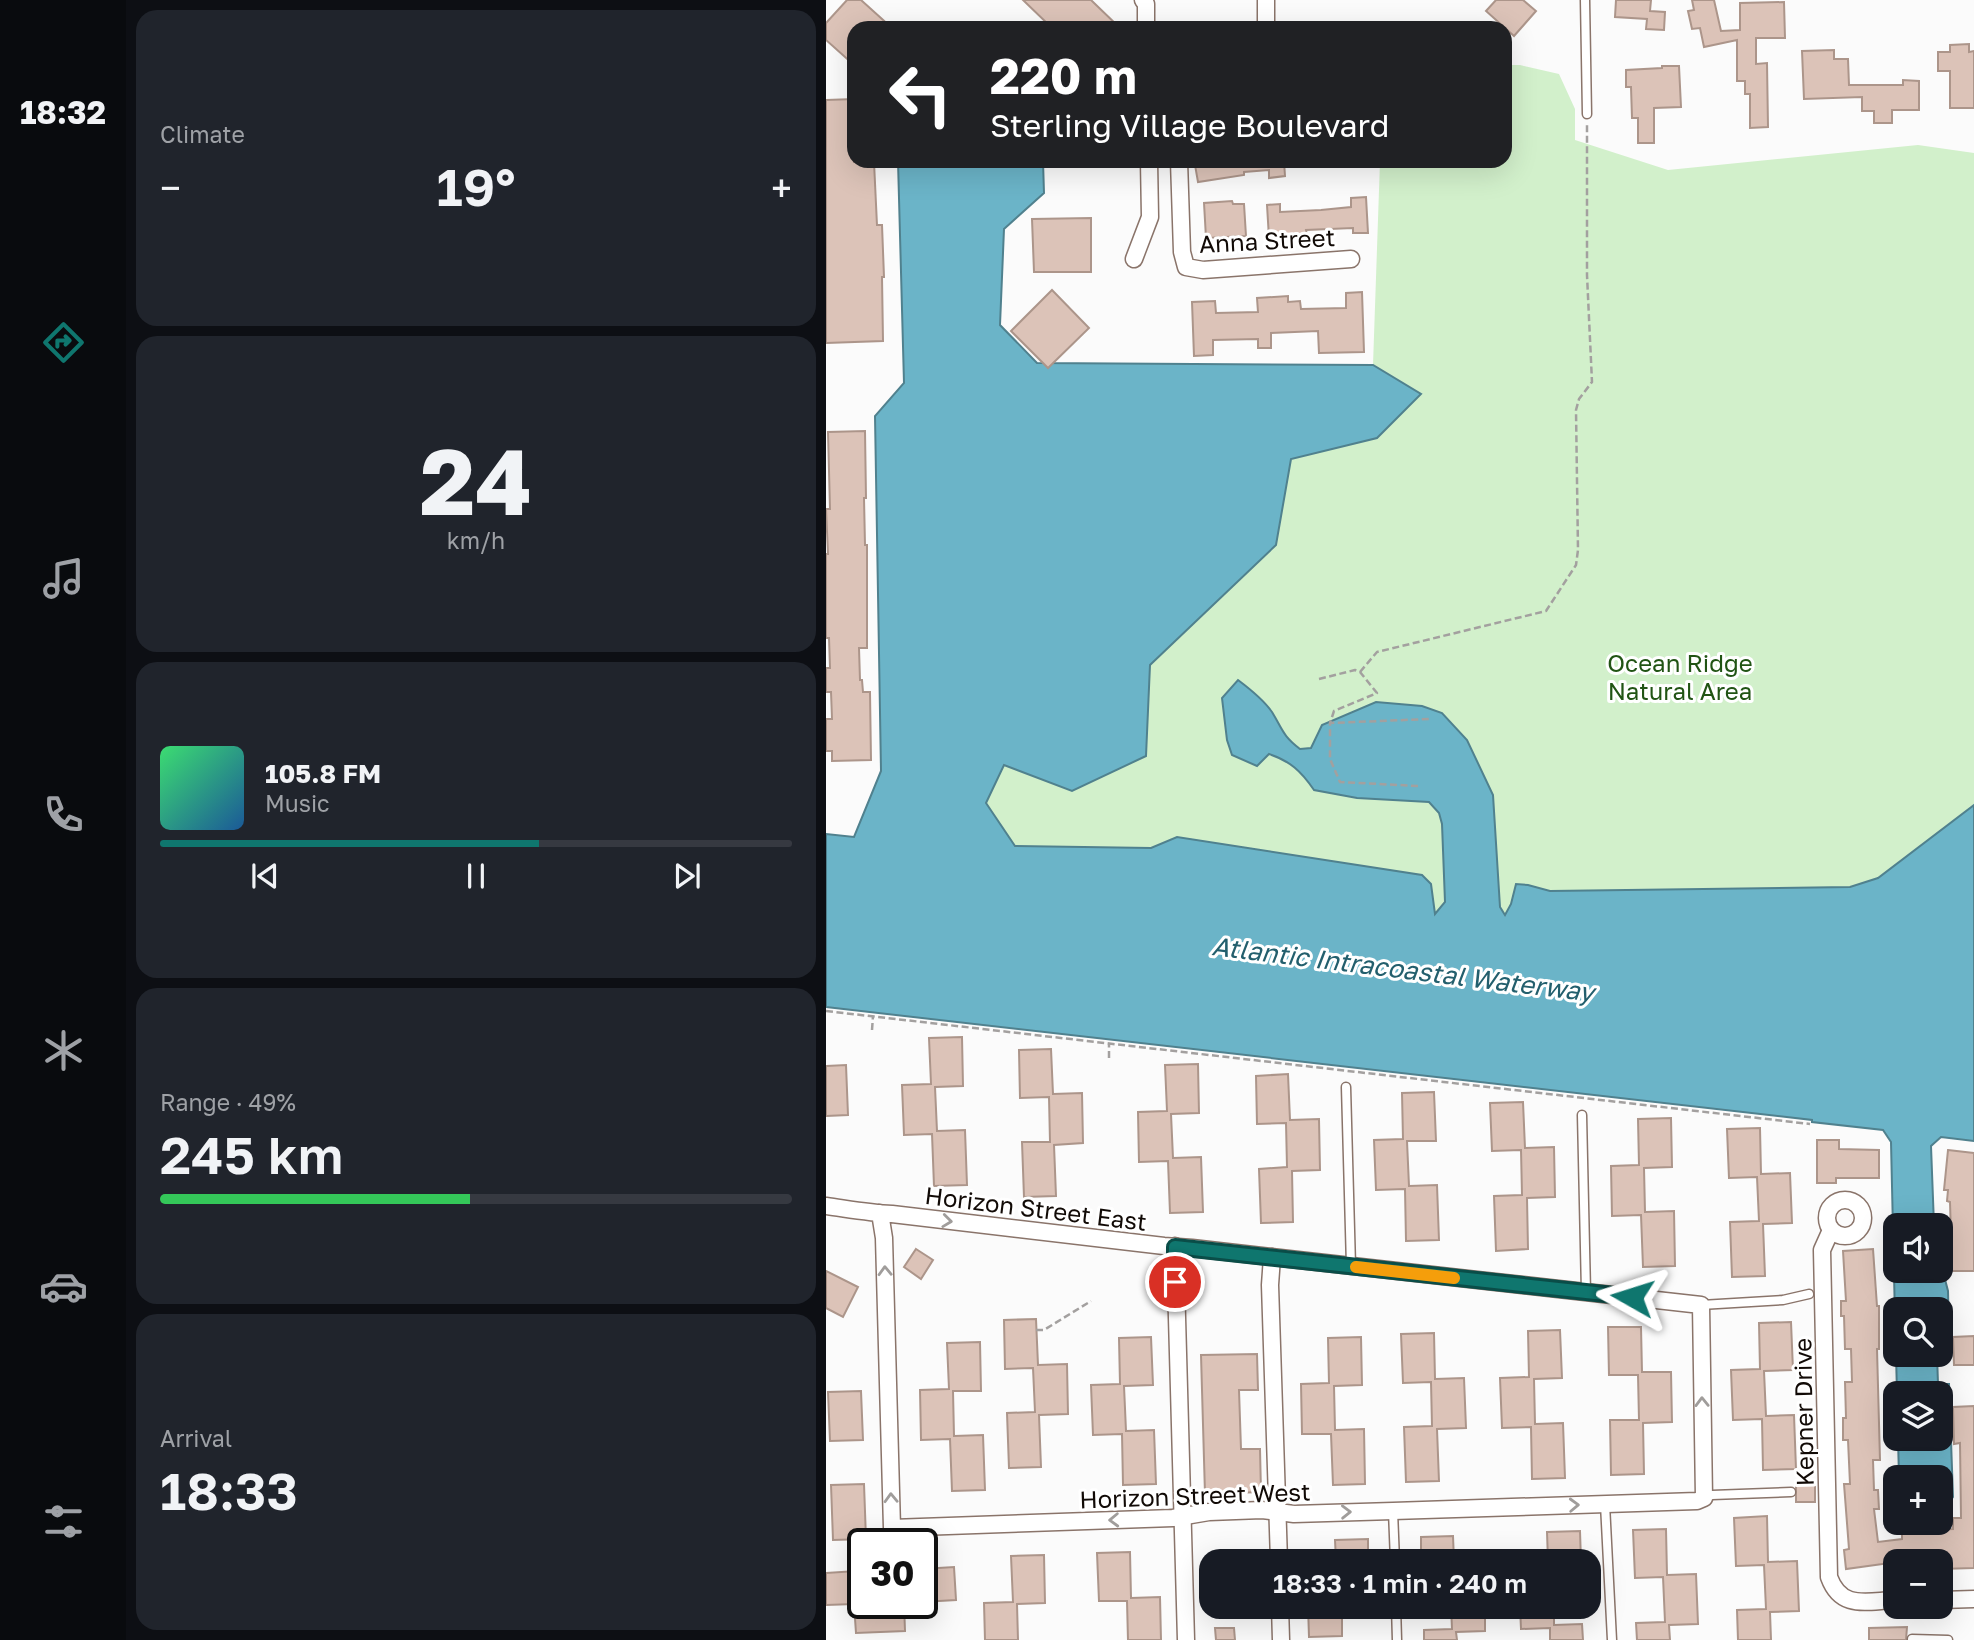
<!DOCTYPE html>
<meta charset="utf-8">
<style>
:root{--surface:#171b24;--page:#20242c;--text:#f1f3f6;--muted:#9ea1a6;--line:#363941;--accent:#0f766e}
body{margin:0;font-family:"Golos Text",sans-serif;background:var(--page);color:var(--text);height:100vh;display:flex;flex-direction:column;font-size:26px;white-space:nowrap}
*{box-sizing:border-box;margin:0}
p{font-size:23px;color:var(--muted)}
.icon{flex:none;width:38px;height:38px;fill:none;stroke:currentColor;stroke-width:2;stroke-linecap:round;stroke-linejoin:round}
.map{position:relative;flex:1;overflow:hidden}
.panel{display:flex;flex-direction:column;gap:10px;padding:10px;background:#0d0f14;width:700px}
.panel>*{flex:none}
.guide{position:absolute;left:21px;top:21px;width:665px;height:147px;border-radius:21px;box-shadow:0 7px 28px #0002;background:#202124;color:#fff;overflow:hidden}
.tools{position:absolute;left:1057px;top:1213px;display:grid;gap:14px}
.tools a{display:grid;place-items:center;width:70px;height:70px;border-radius:14px;background:var(--surface);box-shadow:0 7px 28px #0002;font-size:35px}
.speed{position:absolute;left:21px;top:1528px;display:flex;gap:14px;font-size:35px;font-weight:700;text-align:center}
.speed>*{display:grid;place-content:center;width:91px;height:91px;border-radius:50%;background:var(--surface);box-shadow:0 7px 28px #0002;line-height:1}
.speed .limit{border:4px solid #111;border-radius:10px;background:#fff;color:#111}
.pin{position:absolute;display:grid;place-items:center;width:60px;height:60px;color:#fff;margin:-30px;border:4px solid #fff;border-radius:50%;box-shadow:0 2px 7px #0007}
.me{position:absolute;width:77px;margin:-38px;rotate:276deg;stroke-linejoin:round;filter:drop-shadow(0 0 5px #0008)}
.turn{display:flex;align-items:center;gap:24px;height:147px;padding:0 28px;font-size:32px}
.turn .icon{width:91px;height:91px;stroke-width:2.5}
.turn b{display:block;font-size:49px;line-height:60px}
.big{font-size:52px;font-weight:600;line-height:1.1}
.panel .tile{flex:1;display:flex;flex-direction:column;justify-content:center;gap:10px;min-width:0;padding:0 24px;border-radius:21px;background:var(--page)}
.panel .dial{align-items:center;gap:0}
.dial b{font-size:91px;line-height:1}
.song{display:flex;align-items:center;gap:21px}
.cover{width:84px;height:84px;border-radius:10px;background:linear-gradient(135deg,hsl(140 70% 55%),hsl(210 70% 35%))}
.played{height:7px;border-radius:4px;background:linear-gradient(90deg,var(--accent) 60%,var(--line) 60%)}
.keys{display:flex;justify-content:space-around;direction:ltr}
.heat{display:flex;justify-content:space-between;align-items:center;font-size:38px;direction:ltr}
.charge{height:10px;border-radius:5px;background:linear-gradient(90deg,#34c759 49%,var(--line) 0)}
.trip{position:absolute;left:373px;top:1549px;width:402px;height:70px;border-radius:21px;background:var(--surface);box-shadow:0 7px 28px #0002;font-weight:600;line-height:70px;text-align:center}
main{display:flex;flex:1;min-height:0}
.tabs{display:flex;flex-direction:column;width:126px;justify-content:space-around;align-items:center;background:#090b0e;color:var(--muted)}
.tabs .icon{width:49px;height:49px}
.tabs .active{color:var(--accent)}
.tabs b{font-size:32px;color:var(--text)}
.map>svg:first-child{display:block}
</style>
<main>
<nav class="tabs">
<b>18:32</b>
<svg class="icon active" aria-label="directions" viewBox="0 0 24 24"><path d="M12 3l9 9-9 9-9-9zM9 14v-3h6M13 9l2 2-2 2"/></svg>
<svg class="icon" aria-label="music" viewBox="0 0 24 24"><path d="M9 18V5l10-2v13"/><circle cx="6" cy="18" r="3"/><circle cx="16" cy="16" r="3"/></svg>
<svg class="icon" aria-label="phone" viewBox="0 0 24 24"><path d="M5 4h4l2 5-3 2q2 4 5 5l2-3 5 2v4C11 20 4 13 5 4z"/></svg>
<svg class="icon" aria-label="climate" viewBox="0 0 24 24"><path d="M12 3v18M4 7l16 10M4 17L20 7"/></svg>
<svg class="icon" aria-label="car" viewBox="0 0 24 24"><path d="M5 17H2v-5l4-1 3-4h7l3 4 3 1v5h-3M9 17h6M6 11h13"/><circle cx="7" cy="17" r="2"/><circle cx="17" cy="17" r="2"/></svg>
<svg class="icon" aria-label="filters" viewBox="0 0 24 24"><path d="M4 7h16M4 17h16"/><circle cx="9" cy="7" r="2"/><circle cx="15" cy="17" r="2"/></svg>
</nav>
<section class="panel">
<div class="tile"><p>Climate</p>
<div class="heat"><a>−</a><b class="big">19°</b><a>+</a></div>
</div>
<div class="tile dial"><b>24</b><p>km/h</p></div>
<div class="tile">
<div class="song"><i class="cover"></i><div><b>105.8 FM</b><p>Music</p></div></div>
<div class="played"></div>
<div class="keys"><svg class="icon" aria-label="previous" viewBox="0 0 24 24"><path d="M18 5L8 12l10 7zM5 5v14"/></svg><svg class="icon" aria-label="pause" viewBox="0 0 24 24"><path d="M8 5v14M16 5v14"/></svg><svg class="icon" aria-label="next" viewBox="0 0 24 24"><path d="M6 5l10 7-10 7zM19 5v14"/></svg></div>
</div>
<div class="tile"><p>Range · 49%</p><b class="big">245 km</b><div class="charge"></div></div>
<div class="tile"><p>Arrival</p><b class="big">18:33</b></div>
</section>
<div class="map">
<svg width="1148" height="1640" viewBox="0 0 1148 1640">
<rect width="100%" height="100%" fill="#fbfbfb"/>
<path fill="#d2f0cb" d="M679 65H694L733 74 749 109V140L842 170 1092 145 1148 153V992L367 931 351 837 325 848 189 846 160 803 178 765 246 791 320 756 324 665 360 631 355 395 586 389 547 365 554 161H679Z"/>
<g fill="#6bb4c8" stroke="#50818e" stroke-width="2">
<path d="M72 161H217L218 193 178 229 174 325 211 363 547 365 595 394 551 438 465 459 450 545 324 665 320 756 246 791 178 765 160 803 189 846 325 848 351 837 596 875 605 884 609 914 619 902 616 824 613 813 603 802 531 798 488 790C475 771 464 761 443 754L431 766 406 755 401 740 396 698 412 680C424 689 437 699 446 712 457 730 456 735 474 749L485 748 496 725 550 702 596 706 616 713 641 740 667 795 674 907 679 915 685 904 690 884 702 885 724 891 1024 887 1052 878 1148 805V1141L1115 1137 1105 1146 1108 1225H1069V1270H1115V1264L1122 1291 1123 1339H1117V1343H1115V1309H1069V1318L1065 1142 1057 1130 986 1122V1120L0 1007V834L28 837 55 771 49 416 78 383Z"/>
<path d="M1070 1355H1111L1112 1384H1123L1127 1497 1115 1514V1477H1073L1072 1439 1115 1438V1393H1071Z"/>
</g>
<g fill="#dcc3b8" stroke="#ac958a" stroke-width="2">
<path d="M21 0H35L66 28H28V65L0 40V23Z"/>
<path d="M197 0H265L294 28H226Z"/>
<path d="M670 0H697L710 11 688 36 660 11Z"/>
<path d="M790 0H825L824 11 839 12 838 30 820 29 821 19 789 17Z"/>
<path d="M866 0H888L895 31 914 30V3L958 2 959 38H930V64L941 63 942 127 924 128V94H919V81H911V40L878 47 874 28 866 29 862 11 868 10Z"/>
<path d="M1143 44V52L1148 51V108H1124V71H1112V52H1124V45Z"/>
<path d="M1008 50V59H1022L1023 85H1077V80L1093 81V110H1066V123H1048V111H1036V97L978 99 976 51Z"/>
<path d="M836 66H853L855 107 828 108V143H812V118H806L805 87H800V70L836 68Z"/>
<path d="M28 99V162H48L51 225H56L58 277H56L57 341 0 343V100Z"/>
<path d="M379 161H458L459 176 443 178V170L418 172V175L372 182 369 165 379 164Z"/>
<path d="M540 197 542 233H527V228L480 230 481 236 443 238 441 205 454 204V212L495 210 525 207V198Z"/>
<path d="M406 201 407 204H418L420 236 380 238 378 203Z"/>
<path d="M265 218V272H208L206 219Z"/>
<path d="M226 290 263 328 222 368 185 331Z"/>
<path d="M536 292 538 352 493 353 492 331 445 333V348H432V339L387 340V355L368 356 366 302 389 301 390 313 432 312 431 298 462 296V302L474 301 475 309 520 308V293Z"/>
<path d="M39 431 40 498H38L39 545H41V648H33L34 680H36L37 692H44L45 760 6 761V751H0V719H6L5 692H0V668H4L3 638H0V554H2L0 509H4L2 432Z"/>
<path d="M136 1037 137 1086 109 1087 111 1131 139 1130 141 1185 108 1186 106 1134 78 1135 76 1085 105 1084 103 1038Z"/>
<path d="M225 1049 227 1094 256 1093 257 1143 228 1145 230 1196 198 1197 196 1142H224L223 1097 194 1098 193 1050Z"/>
<path d="M372 1064 373 1113 345 1114 347 1158 375 1157 377 1212 344 1213 342 1161 313 1162 312 1112 341 1111 339 1065Z"/>
<path d="M20 1065 22 1115 0 1116V1066Z"/>
<path d="M462 1074 464 1120 493 1119 494 1170 466 1171 467 1222 435 1223 433 1169 461 1167 460 1123 431 1124 430 1076Z"/>
<path d="M608 1092 610 1141H581L583 1186 611 1185 613 1240 580 1241 579 1189 550 1190 548 1140 577 1139 576 1093Z"/>
<path d="M697 1102 699 1148 728 1147 729 1197 701 1198 702 1249 670 1251 668 1196 696 1195 695 1150 666 1151 664 1103Z"/>
<path d="M845 1118 846 1167 818 1168 819 1212 848 1211 849 1266 817 1267 815 1215 786 1216 785 1166 813 1165 812 1119Z"/>
<path d="M934 1128 935 1174 964 1173 966 1223 937 1224 939 1276 906 1277 904 1222 933 1221 931 1177 903 1178 901 1129Z"/>
<path d="M991 1140H1013V1149L1053 1150V1178H1010V1183H991Z"/>
<path d="M1122 1150 1148 1153V1271H1126L1124 1202 1121 1201 1122 1190H1118Z"/>
<path d="M90 1249 107 1260 95 1279 78 1267Z"/>
<path d="M1047 1249 1051 1306H1053V1349H1051L1054 1460H1047L1048 1490H1052L1053 1509H1048L1052 1542 1076 1539V1531L1127 1529V1518H1135L1134 1443 1128 1444 1127 1407 1148 1406V1568L1115 1569V1561H1063L1064 1563 1020 1569 1018 1550 1023 1549 1018 1484H1024L1022 1440H1017V1418H1020L1019 1382H1026L1025 1349H1019L1018 1316H1015V1301H1020L1017 1251Z"/>
<path d="M0 1271 32 1287 17 1317 0 1308Z"/>
<path d="M210 1319 212 1365 241 1364 242 1414 213 1415 215 1467 183 1468 181 1413 209 1412 207 1368 179 1369 178 1320Z"/>
<path d="M965 1322 967 1370 938 1371 940 1416 968 1415 970 1469 937 1470 936 1419 907 1420 905 1370 934 1369 933 1323Z"/>
<path d="M782 1327H815L816 1372H845L846 1422 817 1423 818 1474 785 1475 784 1420H813L812 1375H783Z"/>
<path d="M734 1330 736 1378 708 1379 709 1424 737 1423 739 1478 706 1479 705 1427 676 1428 674 1378 703 1377 702 1331Z"/>
<path d="M608 1333 609 1379 638 1378 640 1428 611 1429 613 1481 580 1482 578 1427 606 1426 605 1382 577 1383 575 1334Z"/>
<path d="M1148 1336V1365H1128L1127 1337Z"/>
<path d="M325 1337 327 1385 298 1386 300 1431 328 1430 330 1484 297 1485 296 1434 267 1435 265 1385 294 1384 293 1338Z"/>
<path d="M535 1337 536 1385 508 1386 509 1430 538 1429 539 1484 507 1485 505 1434H476L475 1384 503 1383 502 1338Z"/>
<path d="M154 1342 155 1391H127L128 1436 157 1435 159 1490 126 1491 124 1439 95 1440 94 1390 123 1389 121 1343Z"/>
<path d="M431 1354 432 1390H413L415 1449H434L435 1492 379 1494 375 1355Z"/>
<path d="M35 1391 37 1440 4 1441 2 1392Z"/>
<rect x="970" y="1483" width="19" height="19"/>
<path d="M38 1484 40 1539 7 1540 5 1485Z"/>
<path d="M941 1516 942 1562 971 1561 973 1611 944 1612 945 1640H912L911 1610 940 1609 938 1565 910 1566 908 1518Z"/>
<path d="M840 1529 841 1575 870 1574 872 1624 843 1625 844 1640H811L810 1623 839 1622 837 1577 809 1578 807 1530Z"/>
<path d="M754 1531 755 1561H722L721 1532Z"/>
<path d="M627 1536 628 1561H595V1537Z"/>
<path d="M542 1539V1561H510L509 1540Z"/>
<path d="M304 1552 305 1598 334 1597 335 1640H302L301 1601H273L271 1553Z"/>
<path d="M218 1555 219 1603 191 1604 192 1640H159L158 1603 187 1602 185 1556Z"/>
<path d="M128 1567 130 1600 96 1602V1569Z"/>
<path d="M30 1571 31 1603H78L79 1631 30 1633 28 1604 0 1605V1573Z"/>
<path d="M482 1606H516V1636L483 1637Z"/>
<path d="M625 1606H659V1631L630 1632 631 1640H598V1630L626 1629Z"/>
<path d="M694 1606H728V1625L756 1624 757 1640H724V1628L695 1629Z"/>
<path d="M1081 1627 1080 1640H1043V1628Z"/>
<path d="M389 1628H408L409 1640H390Z"/>
</g>
<g fill="none" stroke-linecap="round" stroke-linejoin="round">
<defs>
<g id="lane">
<path d="M759 0 761 114"/>
<path d="M520 1087 525 1266"/>
<path d="M756 1115 760 1292"/>
<path d="M875 1305 957 1300 983 1294"/>
<path d="M878 1498 886 1495 965 1492"/>
<path d="M779 1504 786 1640"/>
<path d="M567 1511 569 1561"/>
<path d="M570 1606 571 1640"/>
<path d="M1086 1639 1122 1640"/>
</g>
<g id="street">
<path d="M317 0 320 4V28"/>
<path d="M440 0V28"/>
<path d="M353 161 356 252 360 267 377 270 525 259"/>
<path d="M308 259 324 217 323 161"/>
<circle cx="1019" cy="1218" r="18"/>
<path d="M0 1206C22 1209 44 1213 66 1214L338 1246 366 1248 875 1305 878 1498 871 1501 567 1511 468 1514 436 1510 383 1512 347 1518 66 1528 58 1238 54 1213"/>
<path d="M1005 1230 996 1250 1003 1577C1015 1610 1040 1601 1069 1600"/>
<path d="M349 1246 360 1640"/>
<path d="M446 1257 444 1285 453 1561"/>
<path d="M1115 1600 1148 1599"/>
<path d="M454 1606 455 1640"/>
</g>
</defs>
<use href="#lane" stroke="#8a746a" stroke-width="11"/>
<use href="#street" stroke="#8a746a" stroke-width="19"/>
<g stroke="#a3a09f" stroke-width="2.5" stroke-dasharray="7 3.5" stroke-linecap="butt">
<path d="M534 672 551 652 720 611 750 565 752 550 750 410 753 399 766 382 761 275V123"/>
<path d="M493 679 529 670 534 672 551 693 508 711 504 723"/>
<path d="M592 786 514 782 504 759V723L603 719"/>
<path d="M0 1011 984 1124"/>
<path d="M46 1030 47 1016"/>
<path d="M283 1058V1044"/>
<path d="M210 1330H218L265 1301"/>
</g>
<use href="#lane" stroke="#fff" stroke-width="8"/>
<use href="#street" stroke="#fff" stroke-width="16"/>
</g>
<defs><path id="oneway-chevron" d="M-2-3.5L2.5 0L-2 3.5" fill="none" stroke-width="1.6" stroke-linecap="round" stroke-linejoin="round" transform="scale(1.75)"/></defs>
<g stroke="#a09d9b">
<use href="#oneway-chevron" transform="translate(121 1221) rotate(7)"/>
<use href="#oneway-chevron" transform="translate(59 1271) rotate(-92)"/>
<use href="#oneway-chevron" transform="translate(876 1402) rotate(-91)"/>
<use href="#oneway-chevron" transform="translate(65 1498) rotate(-92)"/>
<use href="#oneway-chevron" transform="translate(748 1505) rotate(-2)"/>
<use href="#oneway-chevron" transform="translate(520 1512) rotate(-1)"/>
<use href="#oneway-chevron" transform="translate(288 1520) rotate(178)"/>
</g>
<g fill="none" stroke-linecap="round" stroke-linejoin="round">
<defs>
<path id="route" d="M349 1282V1247L806 1297"/>
</defs>
<use href="#route" stroke="#0a4d48" stroke-width="18"/>
<use href="#route" stroke="#0f766e" stroke-width="12"/>
<path stroke="#f59e0b" stroke-width="12" d="M530 1267 628 1278"/>
</g>
<g text-anchor="middle" dominant-baseline="central" stroke-width="6" stroke-linejoin="round" paint-order="stroke">
<g font-size="24" fill="#110a06" stroke="#fff">
<text transform="translate(441 240) rotate(-3)">Anna Street</text>
<text transform="translate(210 1208) rotate(7)">Horizon Street East</text>
<text transform="translate(977 1412) rotate(-91)">Kepner Drive</text>
<text transform="translate(369 1495) rotate(-2)">Horizon Street West</text>
</g>
<g font-size="24" fill="#215414" stroke="#fff">
<text x="854" y="662">Ocean Ridge<tspan x="854" dy="28">Natural Area</tspan></text>
</g>
<g font-size="26" font-style="italic" fill="#235f6d" stroke="#fff">
<text transform="translate(577 969) rotate(7)">Atlantic Intracoastal Waterway</text>
</g>
</g>
</svg>
<div class="tools">
<a><svg class="icon" aria-label="sound" viewBox="0 0 24 24"><path d="M4 9h4l5-4v14l-5-4H4zM17 9q2 3 0 6"/></svg></a>
<a><svg class="icon" aria-label="search" viewBox="0 0 24 24"><circle cx="10" cy="10" r="6"/><path d="M15 15l6 6"/></svg></a>
<a><svg class="icon" aria-label="layers" viewBox="0 0 24 24"><path d="M12 4l9 5-9 5-9-5zM3 14l9 5 9-5"/></svg></a>
<a>+</a>
<a>−</a>
</div>
<div class="speed"><div class="limit">30</div></div>
<div class="pin" style="left:349px;top:1282px;background:#d93025"><svg class="icon" aria-label="arrive" viewBox="0 0 24 24"><path d="M6 21V4h12l-3 4 3 4H6"/></svg></div>
<svg class="me" style="left:806px;top:1297px" viewBox="-20 -20 40 40"><path d="M0-17L14 15 0 8-14 15z" fill="#0f766e" stroke="#fff" stroke-width="4"/></svg>
<div class="trip">18:33 · 1 min · 240 m</div>
<div class="guide">
<div class="turn"><svg class="icon" aria-label="left" viewBox="0 0 24 24"><path d="M17 20v-9H6M10 6l-5 5 5 5"/></svg><div><b>220 m</b>Sterling Village Boulevard</div></div>
</div>
</div>
</main>
